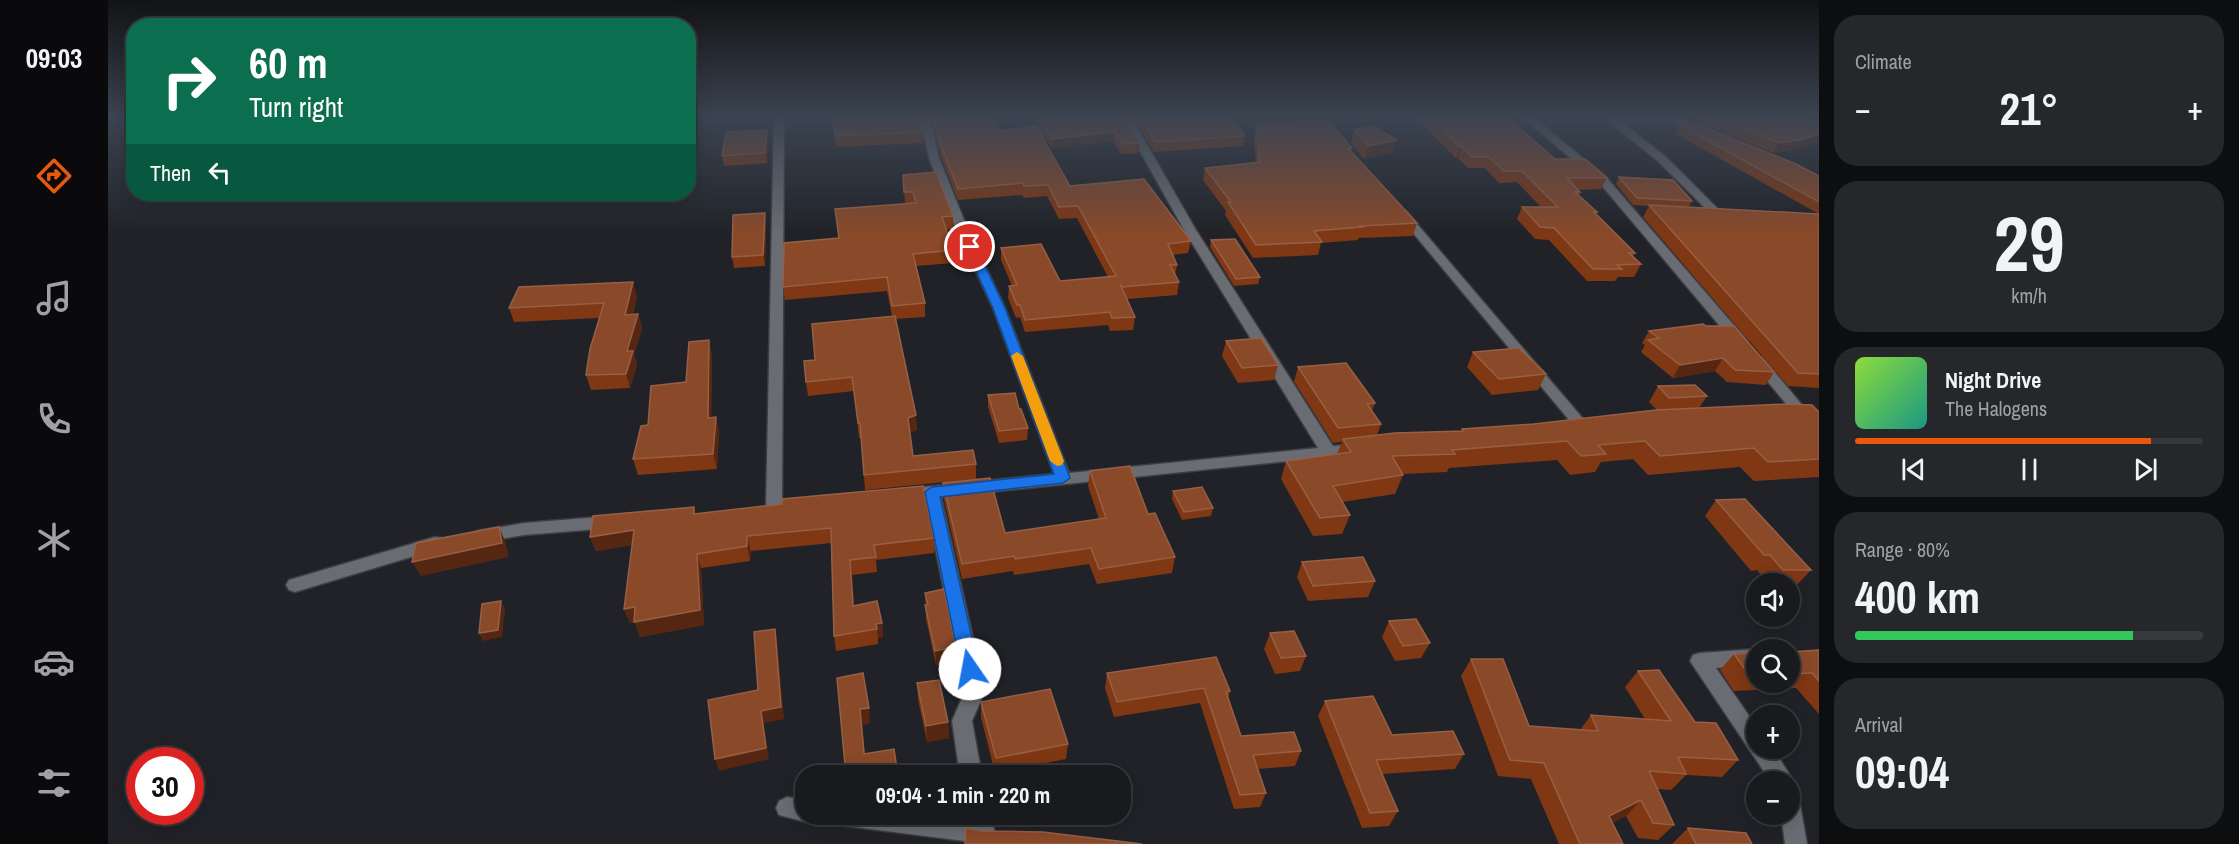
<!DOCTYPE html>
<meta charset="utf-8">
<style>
:root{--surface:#181a1d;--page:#25272a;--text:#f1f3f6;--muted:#9fa1a4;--line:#36383b;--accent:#ea580c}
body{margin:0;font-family:"Archivo Narrow",sans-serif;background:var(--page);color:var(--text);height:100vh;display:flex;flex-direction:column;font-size:22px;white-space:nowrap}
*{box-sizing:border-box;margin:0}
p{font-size:20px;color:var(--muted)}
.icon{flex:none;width:33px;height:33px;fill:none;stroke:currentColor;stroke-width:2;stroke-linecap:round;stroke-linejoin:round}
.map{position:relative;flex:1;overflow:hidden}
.drawer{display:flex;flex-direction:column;gap:15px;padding:15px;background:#0d0e10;width:420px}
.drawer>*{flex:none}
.guide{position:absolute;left:18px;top:18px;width:570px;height:183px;border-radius:24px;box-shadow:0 3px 15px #0003,0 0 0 2px var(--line);background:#0b6e4f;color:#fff;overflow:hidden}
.controls{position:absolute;left:1638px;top:573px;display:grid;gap:12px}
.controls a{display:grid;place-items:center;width:54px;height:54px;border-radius:50%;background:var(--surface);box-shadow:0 3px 15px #0003,0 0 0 2px var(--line);font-size:30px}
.speed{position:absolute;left:18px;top:747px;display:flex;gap:12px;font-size:30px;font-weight:700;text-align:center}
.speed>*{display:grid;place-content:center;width:78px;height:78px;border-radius:50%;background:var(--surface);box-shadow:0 3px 15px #0003,0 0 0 2px var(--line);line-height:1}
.speed .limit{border:9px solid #d22;background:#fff;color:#111}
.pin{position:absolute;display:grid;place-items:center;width:51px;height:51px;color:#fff;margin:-26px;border:3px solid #fff;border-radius:50%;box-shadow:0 2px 6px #0007}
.me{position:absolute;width:66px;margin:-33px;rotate:348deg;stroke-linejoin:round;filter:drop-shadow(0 0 4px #0008)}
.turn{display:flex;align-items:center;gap:21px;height:126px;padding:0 24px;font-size:27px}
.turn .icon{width:78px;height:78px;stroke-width:2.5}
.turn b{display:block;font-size:42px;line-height:51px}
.then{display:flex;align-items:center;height:57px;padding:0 24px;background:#0003;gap:12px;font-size:22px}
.big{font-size:45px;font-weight:700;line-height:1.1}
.drawer .widget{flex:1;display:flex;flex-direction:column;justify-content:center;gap:9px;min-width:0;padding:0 21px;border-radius:24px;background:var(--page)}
.drawer .dial{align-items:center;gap:0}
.dial b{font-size:78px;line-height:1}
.song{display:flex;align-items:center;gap:18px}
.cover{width:72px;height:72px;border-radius:9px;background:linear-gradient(135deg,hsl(90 70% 55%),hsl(170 70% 35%))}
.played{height:6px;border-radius:3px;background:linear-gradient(90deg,var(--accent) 85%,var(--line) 85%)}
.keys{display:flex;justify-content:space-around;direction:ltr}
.heat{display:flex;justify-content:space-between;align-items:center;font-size:33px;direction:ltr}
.charge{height:9px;border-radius:4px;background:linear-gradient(90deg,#34c759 80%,var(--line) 0)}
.trip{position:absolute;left:687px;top:765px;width:336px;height:60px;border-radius:24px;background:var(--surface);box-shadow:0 3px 15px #0003,0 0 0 2px var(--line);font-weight:700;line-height:60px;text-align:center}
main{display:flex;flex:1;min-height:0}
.tab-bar{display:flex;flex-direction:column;width:108px;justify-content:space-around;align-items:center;background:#0a0a0c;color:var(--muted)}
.tab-bar .icon{width:42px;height:42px}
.tab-bar .active{color:var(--accent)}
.tab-bar b{font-size:27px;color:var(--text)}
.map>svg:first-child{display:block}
</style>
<main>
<nav class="tab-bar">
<b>09:03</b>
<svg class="icon active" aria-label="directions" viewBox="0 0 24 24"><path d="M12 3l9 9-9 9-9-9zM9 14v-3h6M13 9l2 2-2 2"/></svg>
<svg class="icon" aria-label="music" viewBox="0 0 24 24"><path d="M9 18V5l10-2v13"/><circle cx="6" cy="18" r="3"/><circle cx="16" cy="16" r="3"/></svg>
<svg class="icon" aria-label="phone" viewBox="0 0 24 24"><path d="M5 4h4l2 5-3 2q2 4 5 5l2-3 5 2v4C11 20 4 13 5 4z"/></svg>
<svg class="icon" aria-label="climate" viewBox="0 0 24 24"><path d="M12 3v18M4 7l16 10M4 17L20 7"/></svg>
<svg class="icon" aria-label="car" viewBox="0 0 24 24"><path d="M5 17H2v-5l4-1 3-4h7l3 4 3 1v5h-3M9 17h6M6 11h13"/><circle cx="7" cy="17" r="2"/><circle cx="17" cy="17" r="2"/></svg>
<svg class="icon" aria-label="filters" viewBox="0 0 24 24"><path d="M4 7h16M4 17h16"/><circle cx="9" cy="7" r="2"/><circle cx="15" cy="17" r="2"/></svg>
</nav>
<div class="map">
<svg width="1711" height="844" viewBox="0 0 1711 844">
<rect width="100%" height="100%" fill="#202227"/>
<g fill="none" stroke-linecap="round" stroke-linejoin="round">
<defs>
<g id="street">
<path d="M666 117H676L674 507 672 511H660L658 507Z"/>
<path d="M812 117H822L831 158 859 227 897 308 961 473 1210 448 1076 230 1013 117H1023L1088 230 1225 446 1249 444 1257 449 1249 454 833 497 877 691 864 721 874 776H852L844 721 857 691 817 499 796 501 790 499 788 495 790 491 796 489 946 474 885 308 847 227 821 158Z"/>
<path d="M1414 117H1425L1498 177 1637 338 1639 341 1637 344H1627L1490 181Z"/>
<path d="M1499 117H1570L1599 129V133L1596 134 1562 121 1515 123 1558 157 1615 214V218H1607L1550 161 1500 121Z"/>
<path d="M1294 210 1298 211 1477 421 1480 424 1477 427H1467L1290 215V211Z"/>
<path d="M1650 357 1655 358 1699 411 1701 414 1699 417H1689L1645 364 1643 361Z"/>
<path d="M503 516 509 518 511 522 509 526 503 528 416 535 375 542 369 541 366 536 369 531 375 530 416 523Z"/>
<path d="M327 537 333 538 336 543 333 548 187 592 181 590 178 585 181 580Z"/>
<path d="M1648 649V665L1608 668 1648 726V748H1665L1686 782 1682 790V782H1663L1582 661 1585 655 1592 653Z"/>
<path d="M1682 790 1690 793 1699 844H1677L1673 814H1682Z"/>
<path d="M679 797 698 800V814H708L706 819 698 822 671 815 668 808 671 801Z"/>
<path d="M719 814H822L860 819 859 814H881L887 832 884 840 873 843 730 825 722 822Z"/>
</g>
</defs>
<use href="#street" stroke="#3c3d42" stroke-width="3"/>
<use href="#street" fill="#696c72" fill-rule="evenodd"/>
</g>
<g fill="#803713">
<path d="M725 117 815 132V143L728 147Z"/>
<path d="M823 117H884L891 131 962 186 1083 241 1080 253 1064 255 1069 265 1067 275 1071 282 1069 295 1019 299 1027 317 1025 330 1002 331 1000 325 917 332 912 317 908 318 900 298 901 286H904L893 260V248L952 281 1000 277 969 218 951 219 939 196 916 198 914 195 850 200 833 157Z"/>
<path d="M941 117H1017L1032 143 1030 153 1013 154 1005 141 944 148 930 130V120L942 119Z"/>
<path d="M1025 117H1124L1137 136 1135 146 1046 152Z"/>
<path d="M1307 117H1401L1400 119 1447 159 1499 178 1493 189 1470 190 1472 192 1471 195 1489 212 1488 214 1527 253 1525 257 1533 264 1526 277H1510L1507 281H1479L1441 240 1427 239 1409 219 1414 207H1433L1409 182 1391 183 1377 168H1360L1350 158H1348Z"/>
<path d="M1589 117H1665L1685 150 1665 153 1587 121Z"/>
<path d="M1148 124 1244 148 1243 151 1309 223 1305 236 1250 238V240L1213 243 1210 255 1145 258 1117 215 1118 211 1095 180 1097 168 1148 163 1146 136Z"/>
<path d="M1571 125 1711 176V214L1566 133Z"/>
<path d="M1246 130 1285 152 1256 159 1243 143Z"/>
<path d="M660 139 659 163 616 166 614 156Z"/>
<path d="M795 175 845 216V229L838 230 845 250V263L808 266 817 303V317L787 319 809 430 802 432 805 456 868 464V479L757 490 753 438H751L746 391 700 396 698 382 707 360 784 316 779 291 677 300 675 287 731 238 727 209 797 204Z"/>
<path d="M1511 177 1584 201 1581 207 1711 214V388L1680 386 1535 217 1541 206 1525 205 1508 184Z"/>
<path d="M658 224 657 266 626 268 624 257Z"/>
<path d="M1103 240 1152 277 1150 284 1126 286 1102 247Z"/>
<path d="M529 296 525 314H530L534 328 526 355 529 365 522 388 483 390 478 375 492 318 406 322 401 308Z"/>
<path d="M1541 331 1666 372 1658 385 1619 382 1607 371 1565 378 1533 352 1537 345 1534 343Z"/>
<path d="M1118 341 1170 365 1166 380 1130 383 1114 356Z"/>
<path d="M1365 352 1438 374 1430 390 1384 395 1359 367Z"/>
<path d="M604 355 603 417H608L611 432 609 469 530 475 525 459 540 425Z"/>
<path d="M1190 367 1267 403 1264 411 1273 424 1269 435 1353 431 1354 429 1426 424 1549 410 1541 402 1550 386 1599 396 1591 408 1711 412V477L1646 481 1632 467 1540 475 1525 459 1493 462 1487 472 1462 475 1449 460 1341 468 1339 472 1294 474 1295 475 1287 494 1234 502 1242 515 1234 534 1205 536 1173 479 1178 461 1229 454 1234 442 1225 443 1186 381Z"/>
<path d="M880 395 911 409 920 428 919 440 891 443 880 407Z"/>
<path d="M982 471 1040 514 1067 557 1064 573 989 584 981 564 906 575 905 571 854 579 836 499 835 483 897 533 991 519 980 486Z"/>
<path d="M1065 491 1105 508 1103 516 1074 520 1064 499Z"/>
<path d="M1608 500 1703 570 1688 586H1682V584H1660L1649 570 1643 571 1597 516Z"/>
<path d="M586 507 587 513 826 538V553L768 560 769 572 744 575 746 605 774 623 775 637 770 638V644L728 651 726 636 723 543 643 551 642 561 593 568 596 625 532 637 527 622 522 623 516 609 524 545 488 551 482 537Z"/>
<path d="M1194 562 1267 581 1260 597 1200 601 1189 577Z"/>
<path d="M817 593 848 647 849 661 828 665 818 619Z"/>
<path d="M1281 621 1322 643 1313 658 1287 661 1274 637Z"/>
<path d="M1162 633 1198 656 1192 671 1167 674 1156 649Z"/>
<path d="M1711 650V714L1688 688 1626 691 1612 670 1626 654 1648 653V682H1682V652Z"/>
<path d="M1363 659 1421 726 1472 730 1483 715 1537 719 1517 687 1530 671 1630 760 1614 777 1578 775 1563 790 1549 789 1566 825 1550 840 1530 838 1518 816 1504 823 1515 844H1451L1423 779 1390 776 1353 676Z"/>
<path d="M999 673 1122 691 1120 698 1133 736 1193 751 1187 766 1150 769 1158 793 1152 807 1126 809 1092 703 1006 717 997 688Z"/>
<path d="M729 678 762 723 754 725 757 754 786 749 790 776H738Z"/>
<path d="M809 683 840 722 841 738 819 742 810 699Z"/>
<path d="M1217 701 1284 735 1356 754 1347 769 1274 774 1290 811 1281 826 1254 828 1210 716Z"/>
<path d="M873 702 960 744 958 759 887 773 873 717Z"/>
<path d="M1580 828 1644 844H1564Z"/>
</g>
<g fill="#552712">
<path d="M659 130 660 139 659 163 657 153Z"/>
<path d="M1006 132 1005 141 944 148V139Z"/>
<path d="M1711 134V142L1685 150 1665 153 1671 143Z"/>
<path d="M1289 140 1285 152 1256 159 1260 146Z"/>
<path d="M1354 146 1350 158H1348L1352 147Z"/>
<path d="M657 213 658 224 657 266 655 255Z"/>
<path d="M525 282 529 296 521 329 517 315Z"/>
<path d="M530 314 534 328 526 355 529 365 522 388 518 374 519 351Z"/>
<path d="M601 340 604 355 603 433 600 418Z"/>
<path d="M1615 358 1607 371 1565 378 1572 365Z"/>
<path d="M808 415 809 430 801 433 800 418Z"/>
<path d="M608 417 611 432 609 469 605 454Z"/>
<path d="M391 527 397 541 401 557 313 576 304 562Z"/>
<path d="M526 530 531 544 488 551 482 537Z"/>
<path d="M639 536 643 551 642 561 639 546Z"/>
<path d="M589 554 593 568 596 625 532 637 527 622 522 623 516 609 527 607Z"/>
<path d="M742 560 744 575 747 620 745 606Z"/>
<path d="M393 601 397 609 394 637 375 641 371 633Z"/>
<path d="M774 623 775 637 770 638 768 624Z"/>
<path d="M667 629 669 641 676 719 656 723 661 759 611 771 607 759 653 711Z"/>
<path d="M848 647 849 661 828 665 827 651Z"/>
<path d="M761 708 762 723 754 725 752 709Z"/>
<path d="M840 722 841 738 819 742 818 726Z"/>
<path d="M1533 800 1518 816 1486 831 1501 816Z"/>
</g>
<g fill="#8a4929" stroke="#966046" stroke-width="1.5">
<path d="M725 117H812L815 132 727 136Z"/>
<path d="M825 117H884L891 131 928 126 962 186 1036 179 1083 241 1060 244 1069 265H1062L1071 282 1014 287 1012 284 1027 317 1004 318 1002 312 917 320 912 305H909L901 286 909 285 893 248 933 244 952 281 1008 276 970 206 951 207 940 185 916 186 915 183 850 189 833 146Z"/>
<path d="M949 117H1017L1032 143 1014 144 1006 132 944 139 930 120 949 118Z"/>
<path d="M1032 117H1124L1137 136 1047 142Z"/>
<path d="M1322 117H1399L1447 159H1477L1499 178H1459L1472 192H1467L1489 212H1486L1527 253H1521L1533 264 1509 265 1514 269H1485L1446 228 1432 227 1414 207H1450L1414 171H1396L1381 157H1364L1354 146 1352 147Z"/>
<path d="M1607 117H1665L1676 121 1687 117H1693L1711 123V134L1691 140 1671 143Z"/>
<path d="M1220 120 1244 148H1240L1309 223 1252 226 1254 227 1206 231 1214 242 1148 245 1120 202H1123L1097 168 1152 162 1148 124Z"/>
<path d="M1586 123 1688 164 1711 176V202L1571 125Z"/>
<path d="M1264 126 1289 140 1260 146 1246 130Z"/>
<path d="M659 130 657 153 614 156 618 132Z"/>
<path d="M828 172 845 216 834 217 845 250 805 254 817 303 784 306 779 277 675 287 676 243 731 238 727 209 808 203 805 192H796L795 175Z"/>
<path d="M1511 177 1565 180 1584 201 1529 198Z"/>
<path d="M1541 205 1711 214V374L1690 373Z"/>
<path d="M657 213 655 255 624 257 625 215Z"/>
<path d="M1127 239 1152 277 1128 279 1103 240Z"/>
<path d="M525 282 517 315 530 314 519 351H525L518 374 478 375 482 349 496 303 401 308 411 287Z"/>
<path d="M787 316 808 415 800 418 805 456 865 450 868 464 756 475 752 423H750L744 377 698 382 696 361 707 360 704 324Z"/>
<path d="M1595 324 1598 326H1626L1666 372 1627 370 1615 358 1572 365 1540 340 1551 338 1541 331Z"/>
<path d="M1153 338 1170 365 1134 368 1118 341Z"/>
<path d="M601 340 600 418 608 417 605 454 525 459 533 426 540 425 543 386 578 382 581 342Z"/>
<path d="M1411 348 1438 374 1391 379 1365 352Z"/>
<path d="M1238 363 1267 403 1259 404 1273 424 1230 428 1190 367Z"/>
<path d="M1587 385 1599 396 1561 398 1550 386Z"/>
<path d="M907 393 911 409H913L920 428 891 431 880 395Z"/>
<path d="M1679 404 1704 405 1711 412V459L1660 462 1646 448 1552 456 1537 441 1490 445 1498 454 1473 456 1459 441 1344 450 1347 454 1284 456 1295 475 1225 486 1242 515 1212 518 1178 461 1243 452 1235 439 1287 433 1355 431 1354 429 1426 424 1548 410Z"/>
<path d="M1022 466 1040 514 1047 513 1067 557 991 569 983 548 907 559 906 556 854 564 835 483 882 478 897 533 998 518 982 471Z"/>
<path d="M815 486 826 538 766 545 768 557 742 560 745 606 769 601 774 623 768 624 769 629 726 636 723 528 639 536V546L589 554 592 610 526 622 527 607 516 609 526 530 482 537 485 516 586 507V514L674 504V499Z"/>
<path d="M1094 487 1105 508 1076 512 1065 491Z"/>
<path d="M1637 499 1703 570H1675L1662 555H1656L1608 500Z"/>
<path d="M391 527 394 543 304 562 308 543Z"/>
<path d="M1255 557 1267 581 1205 586 1194 562Z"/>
<path d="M836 589 848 647 827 651 817 605H820L817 593Z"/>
<path d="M393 601 390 630 371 633 374 604Z"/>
<path d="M1308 619 1322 643 1295 646 1281 621Z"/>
<path d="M667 629 673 707 653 711 658 748 607 759 600 700 650 690 646 632Z"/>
<path d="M1186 631 1198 656 1173 658 1162 633Z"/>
<path d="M1711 650V681L1704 673 1682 674V652Z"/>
<path d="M1648 653V675H1641L1626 654Z"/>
<path d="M1108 657 1122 691 1118 692 1133 736 1186 732 1193 751 1145 755 1158 793 1132 795 1096 688 1009 702 999 673Z"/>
<path d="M1363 659H1395L1421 726 1490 731 1483 715 1563 721 1530 671 1551 670 1587 722 1608 723 1630 760 1570 757 1578 774 1541 771 1566 825 1545 823 1533 800 1501 816 1515 844H1472L1436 763 1402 760Z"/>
<path d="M755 673 761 708 752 709 756 754 786 749 789 769 748 776H738L729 678Z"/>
<path d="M831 680 840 722 818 726 809 683Z"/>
<path d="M942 689 960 744 888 758 873 702Z"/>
<path d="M1265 696 1284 735 1345 731 1356 754 1268 760 1290 811 1262 813 1217 701Z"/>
<path d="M858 828 873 831 935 832 1034 844H857Z"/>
<path d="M1580 828 1638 833 1644 844H1588Z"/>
</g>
<linearGradient id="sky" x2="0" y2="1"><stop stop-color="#121315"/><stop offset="0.5" stop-color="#3c4452"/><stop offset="1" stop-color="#3c4452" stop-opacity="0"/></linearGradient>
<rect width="1711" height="235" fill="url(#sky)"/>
<path fill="#1a73e8" stroke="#114b97" stroke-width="1.5" d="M862 244 868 247 897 308 962 478 955 483 832 497 871 669 868 674 862 677 856 674 853 669 817 492 824 487 946 474 885 308 857 247Z"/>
<path fill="#f59e0b" d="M909 352 915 356 956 461 954 465 949 466 942 461 903 356Z"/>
</svg>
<div class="controls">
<a><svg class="icon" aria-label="sound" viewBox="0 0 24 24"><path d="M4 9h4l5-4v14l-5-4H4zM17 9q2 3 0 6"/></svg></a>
<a><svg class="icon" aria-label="search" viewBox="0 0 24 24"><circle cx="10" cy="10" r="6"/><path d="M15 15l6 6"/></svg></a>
<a>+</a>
<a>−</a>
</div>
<div class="speed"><div class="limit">30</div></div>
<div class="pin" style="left:862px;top:247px;background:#d93025"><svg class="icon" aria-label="arrive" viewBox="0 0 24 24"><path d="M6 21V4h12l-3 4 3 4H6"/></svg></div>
<svg class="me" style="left:862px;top:669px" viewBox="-20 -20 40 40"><circle r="19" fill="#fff"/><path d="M0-13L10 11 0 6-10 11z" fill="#1a73e8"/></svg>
<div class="trip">09:04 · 1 min · 220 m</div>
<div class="guide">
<div class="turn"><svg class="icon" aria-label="right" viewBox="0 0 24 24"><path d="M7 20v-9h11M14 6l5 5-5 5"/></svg><div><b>60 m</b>Turn right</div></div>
<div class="then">Then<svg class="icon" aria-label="left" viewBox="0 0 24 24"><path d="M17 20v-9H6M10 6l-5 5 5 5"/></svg></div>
</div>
</div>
<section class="drawer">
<div class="widget"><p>Climate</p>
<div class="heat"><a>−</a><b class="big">21°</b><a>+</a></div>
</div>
<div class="widget dial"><b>29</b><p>km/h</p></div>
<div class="widget">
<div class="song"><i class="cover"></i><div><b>Night Drive</b><p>The Halogens</p></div></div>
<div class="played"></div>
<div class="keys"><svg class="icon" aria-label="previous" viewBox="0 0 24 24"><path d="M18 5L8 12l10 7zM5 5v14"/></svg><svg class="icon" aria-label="pause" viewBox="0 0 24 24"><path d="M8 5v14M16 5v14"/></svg><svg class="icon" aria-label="next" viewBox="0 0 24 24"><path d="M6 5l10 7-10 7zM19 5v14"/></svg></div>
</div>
<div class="widget"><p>Range · 80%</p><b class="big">400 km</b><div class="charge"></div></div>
<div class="widget"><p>Arrival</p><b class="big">09:04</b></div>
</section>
</main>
